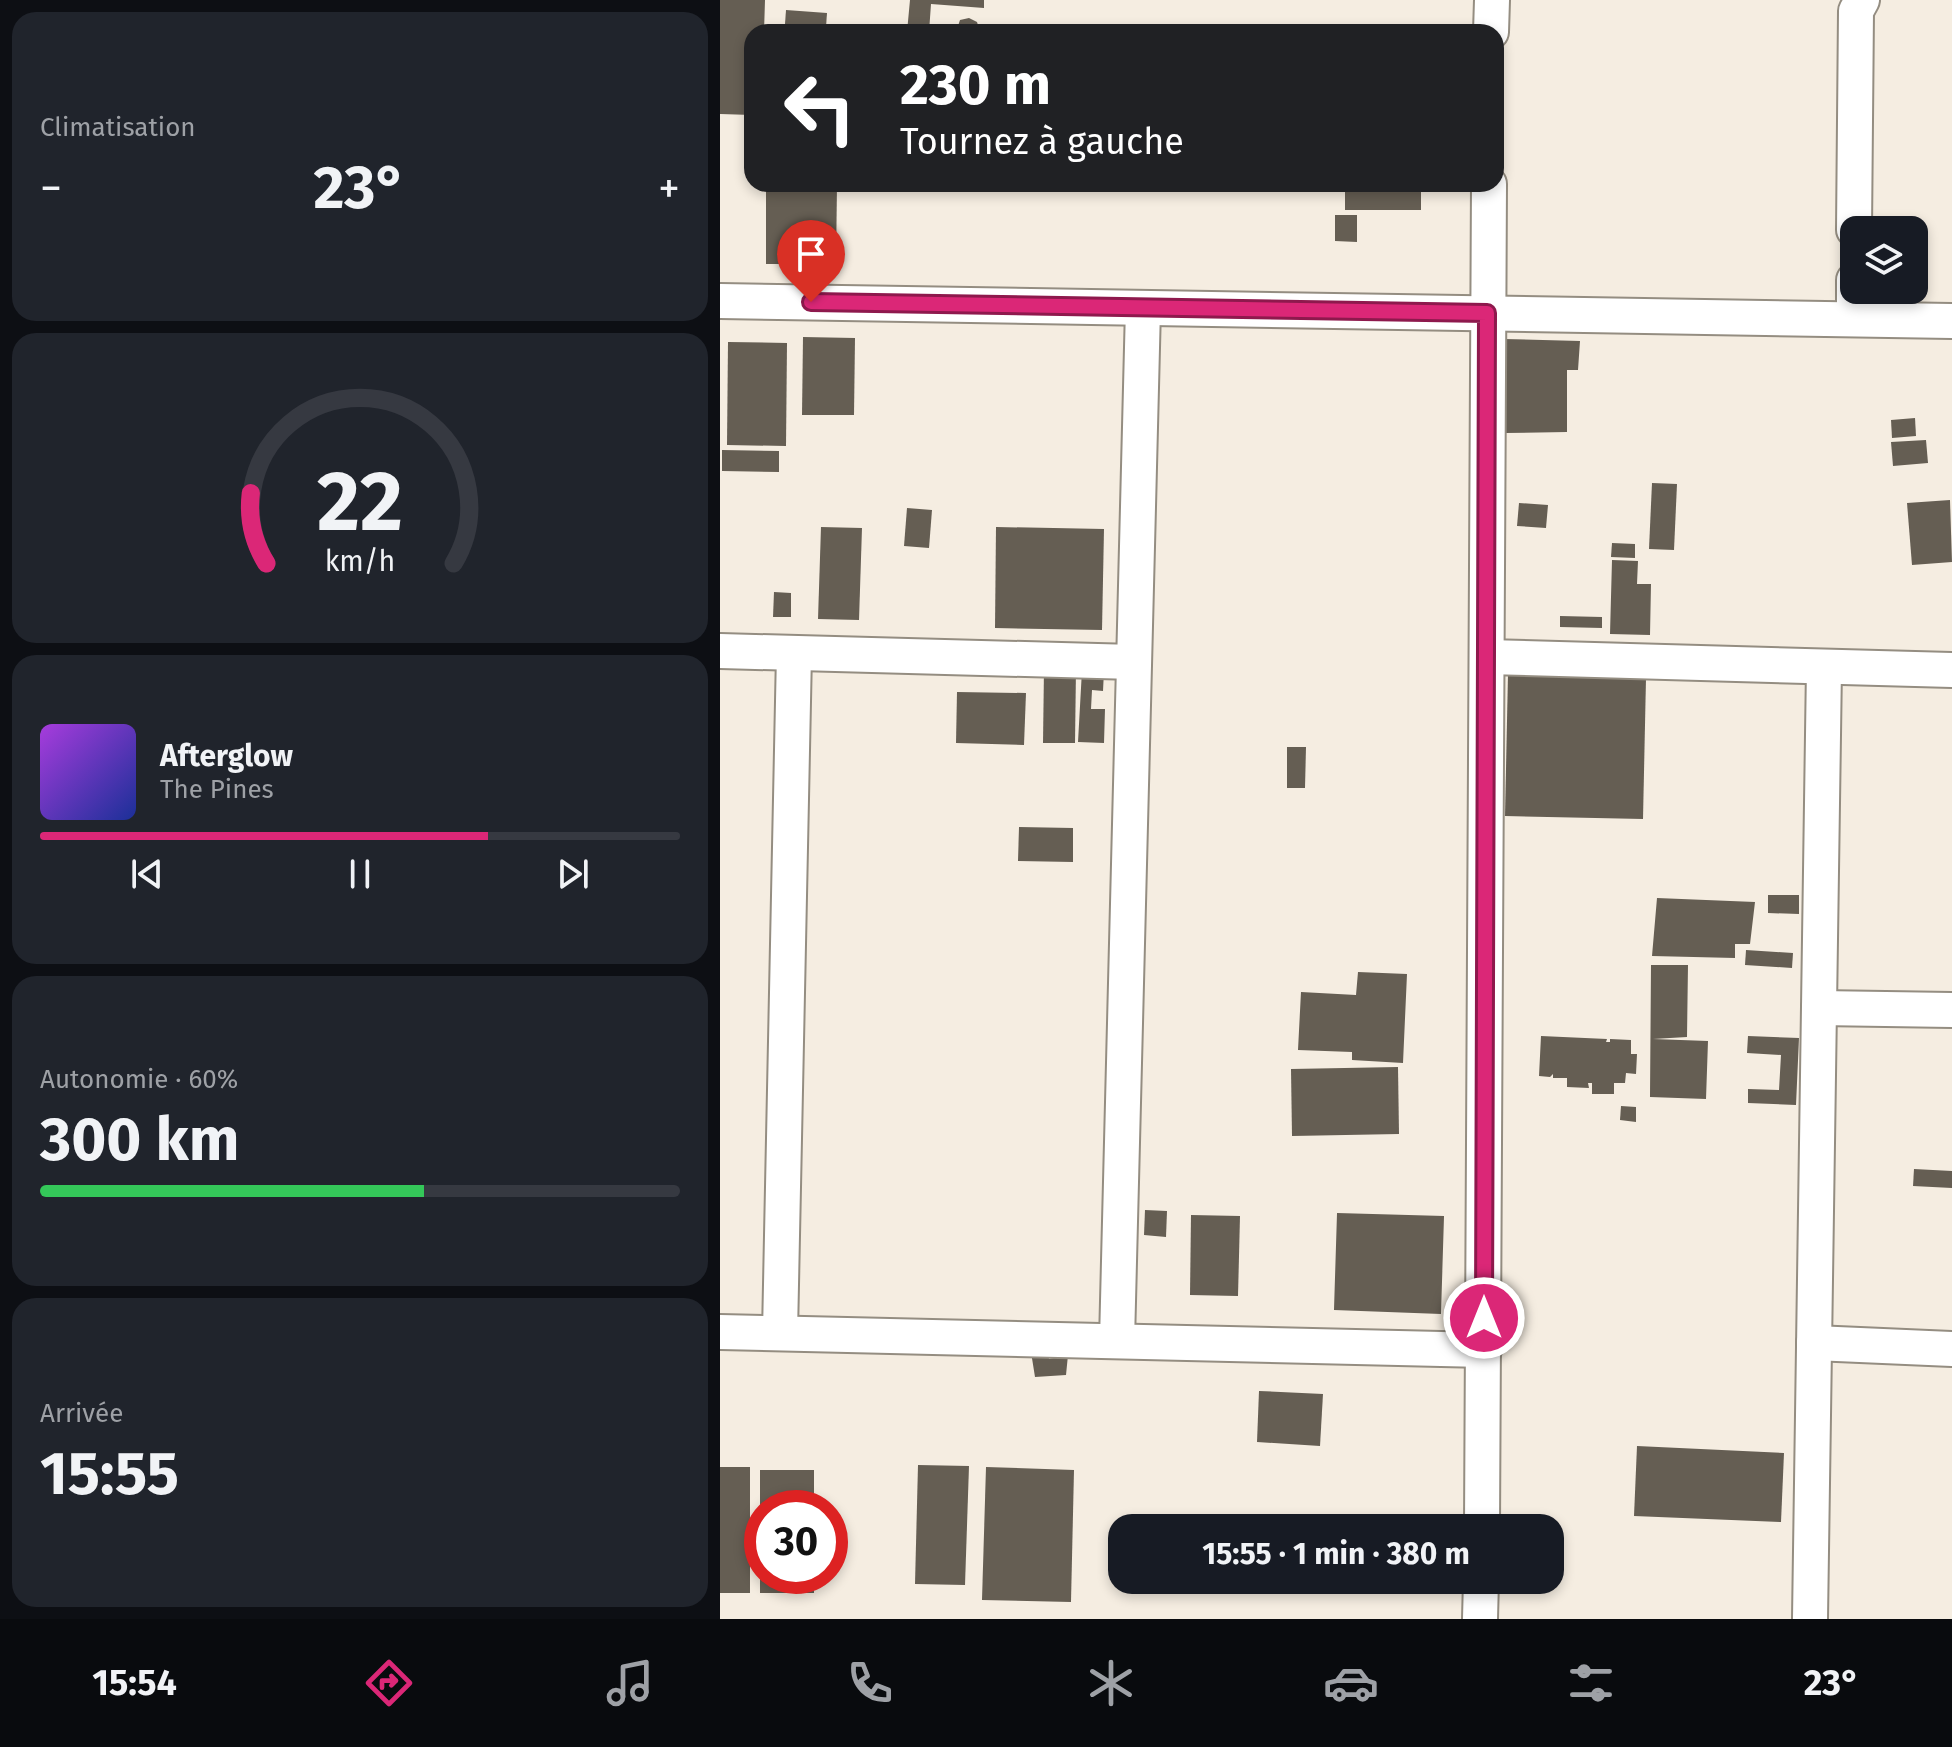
<!DOCTYPE html>
<html lang="fr">
<meta charset="utf-8">
<style>
:root{--surface:#171b24;--page:#20242c;--text:#f1f3f6;--muted:#9ea1a6;--line:#363941;--accent:#db2777}
body{margin:0;font-family:"Fira Sans",sans-serif;background:var(--page);color:var(--text);height:100vh;display:flex;flex-direction:column;font-size:30px;white-space:nowrap}
*{box-sizing:border-box;margin:0}
p{font-size:26px;color:var(--muted)}
.icon{flex:none;width:44px;height:44px;fill:none;stroke:currentColor;stroke-width:2;stroke-linecap:round;stroke-linejoin:round}
.map{position:relative;flex:1;overflow:hidden}
.drawer{display:flex;flex-direction:column;gap:12px;padding:12px;background:#0d0f14;width:720px}
.drawer>*{flex:none}
.top-card{position:absolute;left:24px;top:24px;width:760px;height:168px;border-radius:24px;box-shadow:0 4px 12px #0003;background:#202124;color:#fff;overflow:hidden}
.buttons{position:absolute;left:1120px;top:216px;display:grid;gap:16px}
.buttons a{display:grid;place-items:center;width:88px;height:88px;border-radius:16px;background:var(--surface);box-shadow:0 4px 12px #0003;font-size:40px}
.speed{position:absolute;left:24px;top:1490px;display:flex;gap:16px;font-size:40px;font-weight:700;text-align:center}
.speed>*{display:grid;place-content:center;width:104px;height:104px;border-radius:50%;background:var(--surface);box-shadow:0 4px 12px #0003;line-height:1}
.speed .limit{border:12px solid #d22;background:#fff;color:#111}
.pin{position:absolute;display:grid;place-items:center;width:68px;height:68px;color:#fff;margin:-82px -34px;border-radius:50% 50% 50% 0;rotate:-45deg;box-shadow:0 0 8px #0007}
.pin .icon{rotate:45deg}
.me{position:absolute;width:88px;margin:-44px;rotate:0deg;stroke-linejoin:round;filter:drop-shadow(0 0 6px #0008)}
.turn{display:flex;align-items:center;gap:28px;height:168px;padding:0 24px;font-size:36px}
.turn .icon{width:104px;height:104px;stroke-width:2.5}
.turn b{display:block;font-size:56px;line-height:68px}
.big{font-size:60px;font-weight:700;line-height:1.1}
.drawer .tile{flex:1;display:flex;flex-direction:column;justify-content:center;gap:12px;min-width:0;padding:0 28px;border-radius:24px;background:var(--page)}
.drawer .dial{align-items:center;gap:0}
.dial svg{height:208px;overflow:visible;fill:none;stroke:var(--line);stroke-width:7;stroke-linecap:round;text-anchor:middle}
.dial text{fill:var(--text);stroke:none}
.song{display:flex;align-items:center;gap:24px}
.cover{width:96px;height:96px;border-radius:12px;background:linear-gradient(135deg,hsl(280 70% 55%),hsl(230 70% 35%))}
.played{height:8px;border-radius:4px;background:linear-gradient(90deg,var(--accent) 70%,var(--line) 70%)}
.keys{display:flex;justify-content:space-around;direction:ltr}
.heat{display:flex;justify-content:space-between;align-items:center;font-size:44px;direction:ltr}
.charge{height:12px;border-radius:6px;background:linear-gradient(90deg,#34c759 60%,var(--line) 0)}
.trip{position:absolute;left:388px;top:1514px;width:456px;height:80px;border-radius:24px;background:var(--surface);box-shadow:0 4px 12px #0003;font-weight:700;line-height:80px;text-align:center}
.menu{display:flex;height:128px;justify-content:space-around;align-items:center;background:#090b0e;color:var(--muted)}
.menu .icon{width:56px;height:56px}
.menu .active{color:var(--accent)}
.menu b{font-size:36px;color:var(--text)}
main{display:flex;flex:1;min-height:0}
.map>svg:first-child{display:block}
</style>
<main>
<section class="drawer">
<div class="tile"><p>Climatisation</p>
<div class="heat"><a>−</a><b class="big">23°</b><a>+</a></div>
</div>
<div class="tile dial"><svg viewBox="0 0 100 80">
<path d="M14 69A42 42 0 1 1 86 69"/>
<path d="M14 69A42 42 0 0 1 8 42" stroke="#db2777"/>
<text x="50" y="56" font-size="32" font-weight="700">22</text>
<text x="50" y="72" font-size="11">km/h</text>
</svg></div>
<div class="tile">
<div class="song"><i class="cover"></i><div><b>Afterglow</b><p>The Pines</p></div></div>
<div class="played"></div>
<div class="keys"><svg class="icon" aria-label="previous" viewBox="0 0 24 24"><path d="M18 5L8 12l10 7zM5 5v14"/></svg><svg class="icon" aria-label="pause" viewBox="0 0 24 24"><path d="M8 5v14M16 5v14"/></svg><svg class="icon" aria-label="next" viewBox="0 0 24 24"><path d="M6 5l10 7-10 7zM19 5v14"/></svg></div>
</div>
<div class="tile"><p>Autonomie · 60%</p><b class="big">300 km</b><div class="charge"></div></div>
<div class="tile"><p>Arrivée</p><b class="big">15:55</b></div>
</section>
<div class="map">
<svg width="1232" height="1619" viewBox="0 0 1232 1619">
<rect width="100%" height="100%" fill="#f5ede1"/>
<g fill="#655e53">
<path d="M0 0H45L44 32H32V115L0 114Z"/>
<path d="M190 0H264V8L211 4 209 32H187Z"/>
<path d="M66 10 107 13 106 27 65 24Z"/>
<path d="M249 18 257 22 260 32H236L240 20Z"/>
<path d="M46 184H117L116 264H46Z"/>
<rect x="625" y="184" width="76" height="26"/>
<path d="M615 215H637V242L615 241Z"/>
<path d="M83 337 135 338 134 415H82Z"/>
<path d="M784 339 860 341 858 370H847V432L785 433Z"/>
<path d="M8 342 67 343 66 446 7 445Z"/>
<path d="M1195 418 1196 436 1172 438 1171 420Z"/>
<path d="M1206 440 1208 463 1173 466 1171 442Z"/>
<path d="M2 450 59 451V472L2 471Z"/>
<path d="M932 483 957 484 954 550 929 549Z"/>
<path d="M1230 500 1232 562 1192 565 1187 503Z"/>
<path d="M799 503 828 505 826 528 797 526Z"/>
<path d="M187 508 212 510 209 548 184 546Z"/>
<path d="M101 527 142 528 139 620 98 619Z"/>
<path d="M276 527 384 529 382 630 275 628Z"/>
<path d="M892 543 915 544V558L891 557Z"/>
<path d="M892 560 918 561 917 584H931L930 635 890 634Z"/>
<path d="M54 592 71 593V617H53Z"/>
<path d="M840 616 882 617V628L840 627Z"/>
<path d="M324 668H356L355 743H323Z"/>
<path d="M362 670 384 671 383 691 372 690 371 709H385L384 743 358 742Z"/>
<path d="M788 674 926 678 923 819 785 816Z"/>
<path d="M237 692 306 693 304 745 236 743Z"/>
<path d="M567 747H586L585 788H567Z"/>
<path d="M299 827 353 828V862L298 861Z"/>
<path d="M1048 895H1079V914L1048 913Z"/>
<path d="M937 898 1035 902 1030 944H1015V958L932 956Z"/>
<path d="M1026 950 1073 953 1072 968 1025 965Z"/>
<path d="M931 965H968L967 1037 933 1039 988 1041 986 1099 930 1097Z"/>
<path d="M638 972 687 974 683 1063 632 1060V1052L578 1050 581 992 636 995Z"/>
<path d="M821 1036 887 1039 886 1042H890V1039L911 1040V1054H917L916 1074 906 1073 905 1083H894V1094H872V1083H868L869 1088 847 1087V1078H833V1074L830 1077 819 1076Z"/>
<path d="M1028 1036 1079 1038 1076 1105 1028 1103V1089L1059 1090 1061 1055 1027 1053Z"/>
<path d="M678 1067 679 1134 572 1136 571 1069Z"/>
<path d="M901 1106 916 1107V1122L900 1120Z"/>
<path d="M1194 1169 1232 1171V1188L1193 1186Z"/>
<path d="M425 1210 447 1211 446 1237 424 1235Z"/>
<path d="M617 1213 724 1216 721 1314 614 1310Z"/>
<path d="M471 1215 520 1216 518 1296 470 1295Z"/>
<path d="M311 1352H328L329 1359 348 1355 346 1375 315 1377Z"/>
<path d="M539 1391 603 1394 600 1446 537 1442Z"/>
<path d="M917 1446 1064 1453 1061 1522 914 1516Z"/>
<path d="M198 1465 249 1466 245 1585 195 1584Z"/>
<rect x="0" y="1467" width="30" height="126"/>
<path d="M266 1467 354 1470 351 1602 262 1600Z"/>
<rect x="40" y="1470" width="54" height="38"/>
<rect x="40" y="1576" width="54" height="17"/>
</g>
<g fill="none" stroke-linecap="round" stroke-linejoin="round">
<defs>
<g id="minor">
<path d="M771 32 772 0"/>
<path d="M1134 230 1136 11 1142 0"/>
<path d="M0 301 1232 321"/>
<path d="M1134 319V280"/>
<path d="M0 651 414 662"/>
<path d="M767 657 1232 670"/>
<path d="M1099 1008 1232 1010"/>
<path d="M0 1332 764 1350"/>
<path d="M60 1333 74 653"/>
<path d="M397 1341 423 308"/>
<path d="M1094 1343 1232 1349"/>
<path d="M762 1528 769 184"/>
<path d="M760 1619 761 1580"/>
<path d="M1090 1619 1104 667"/>
</g>
</defs>
<use href="#minor" stroke="#948d81" stroke-width="38"/>
<use href="#minor" stroke="#fff" stroke-width="34"/>
</g>
<g fill="none" stroke-linecap="round" stroke-linejoin="round">
<defs>
<path id="route" d="M91 302 767 313 764 1318"/>
</defs>
<use href="#route" stroke="#8e194d" stroke-width="20"/>
<use href="#route" stroke="#db2777" stroke-width="14"/>
</g>
</svg>
<div class="buttons">
<a><svg class="icon" aria-label="layers" viewBox="0 0 24 24"><path d="M12 4l9 5-9 5-9-5zM3 14l9 5 9-5"/></svg></a>
</div>
<div class="speed"><div class="limit">30</div></div>
<div class="pin" style="left:91px;top:302px;background:#d93025"><svg class="icon" aria-label="arrive" viewBox="0 0 24 24"><path d="M6 21V4h12l-3 4 3 4H6"/></svg></div>
<svg class="me" style="left:764px;top:1318px" viewBox="-20 -20 40 40"><circle r="17" fill="#db2777" stroke="#fff" stroke-width="3"/><path d="M0-11L8 9 0 5-8 9z" fill="#fff"/></svg>
<div class="trip">15:55 · 1 min · 380 m</div>
<div class="top-card">
<div class="turn"><svg class="icon" aria-label="left" viewBox="0 0 24 24"><path d="M17 20v-9H6M10 6l-5 5 5 5"/></svg><div><b>230 m</b>Tournez à gauche</div></div>
</div>
</div>
</main>
<nav class="menu">
<b>15:54</b>
<svg class="icon active" aria-label="directions" viewBox="0 0 24 24"><path d="M12 3l9 9-9 9-9-9zM9 14v-3h6M13 9l2 2-2 2"/></svg>
<svg class="icon" aria-label="music" viewBox="0 0 24 24"><path d="M9 18V5l10-2v13"/><circle cx="6" cy="18" r="3"/><circle cx="16" cy="16" r="3"/></svg>
<svg class="icon" aria-label="phone" viewBox="0 0 24 24"><path d="M5 4h4l2 5-3 2q2 4 5 5l2-3 5 2v4C11 20 4 13 5 4z"/></svg>
<svg class="icon" aria-label="climate" viewBox="0 0 24 24"><path d="M12 3v18M4 7l16 10M4 17L20 7"/></svg>
<svg class="icon" aria-label="car" viewBox="0 0 24 24"><path d="M5 17H2v-5l4-1 3-4h7l3 4 3 1v5h-3M9 17h6M6 11h13"/><circle cx="7" cy="17" r="2"/><circle cx="17" cy="17" r="2"/></svg>
<svg class="icon" aria-label="filters" viewBox="0 0 24 24"><path d="M4 7h16M4 17h16"/><circle cx="9" cy="7" r="2"/><circle cx="15" cy="17" r="2"/></svg>
<b>23°</b>
</nav>
